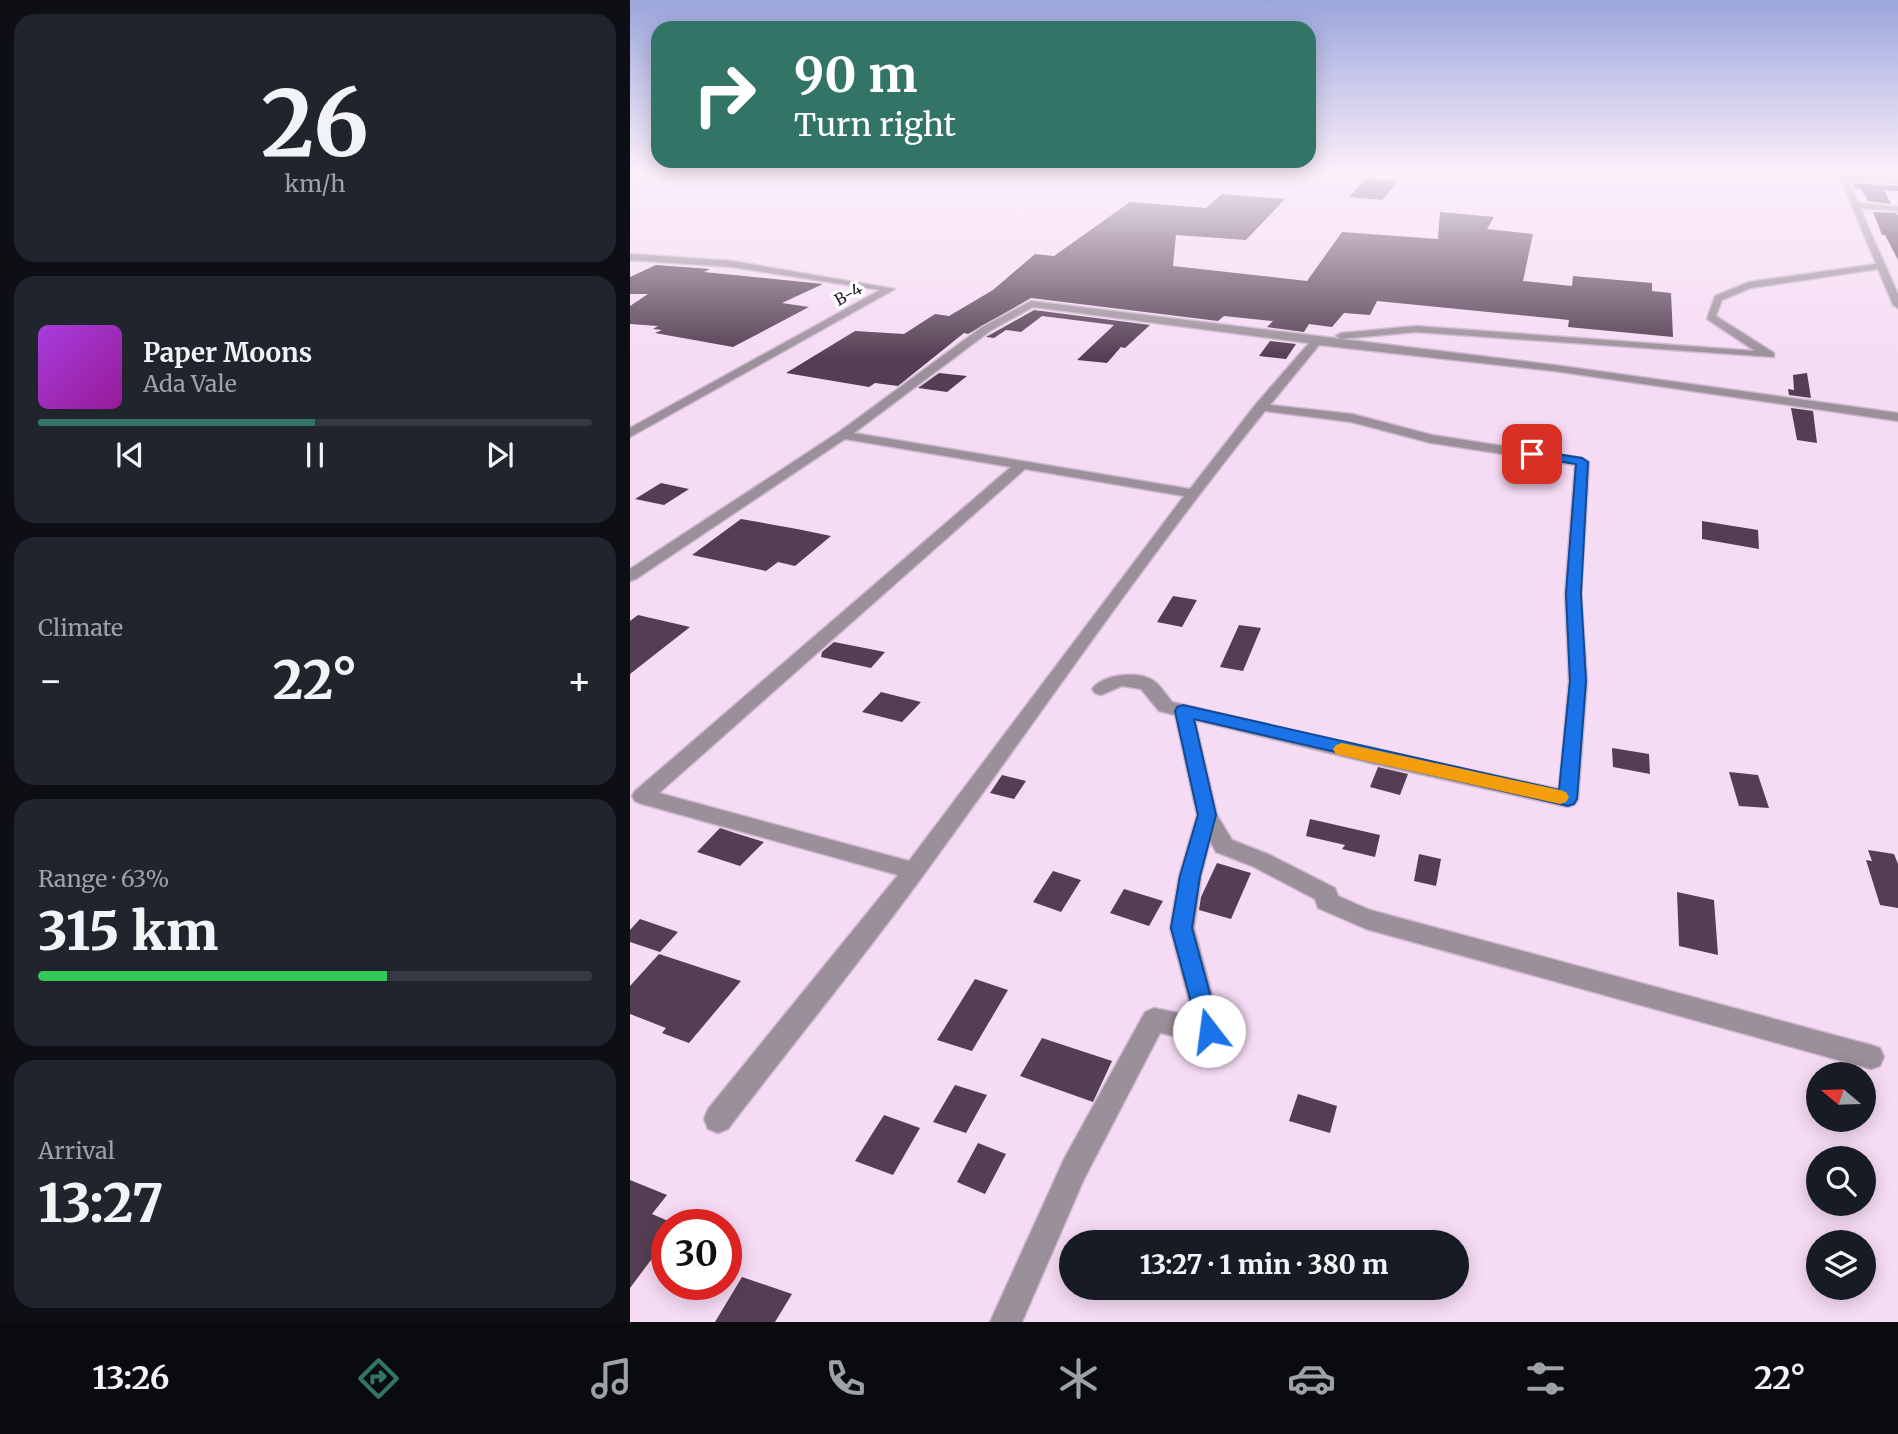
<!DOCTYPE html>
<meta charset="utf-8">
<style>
:root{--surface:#171b24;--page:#20242c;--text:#f1f3f6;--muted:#9ea1a6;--line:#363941;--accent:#327566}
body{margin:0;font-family:Merriweather,serif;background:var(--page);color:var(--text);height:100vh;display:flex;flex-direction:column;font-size:26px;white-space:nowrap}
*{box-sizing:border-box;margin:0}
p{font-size:23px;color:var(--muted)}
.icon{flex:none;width:38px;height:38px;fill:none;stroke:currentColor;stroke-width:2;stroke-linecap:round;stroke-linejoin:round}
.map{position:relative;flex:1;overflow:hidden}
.details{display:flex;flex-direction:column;gap:14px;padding:14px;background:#0d0f14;width:630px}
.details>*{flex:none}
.guide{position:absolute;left:21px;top:21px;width:665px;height:147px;border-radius:21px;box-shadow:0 4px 18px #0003;background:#327566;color:#fff;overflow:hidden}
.needle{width:46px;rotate:289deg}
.fabs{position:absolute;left:1176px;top:1062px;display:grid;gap:14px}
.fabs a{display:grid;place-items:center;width:70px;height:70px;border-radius:50%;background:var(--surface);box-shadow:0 4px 18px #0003;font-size:35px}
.speed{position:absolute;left:21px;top:1209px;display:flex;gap:14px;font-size:35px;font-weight:700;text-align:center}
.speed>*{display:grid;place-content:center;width:91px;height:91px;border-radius:50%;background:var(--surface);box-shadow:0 4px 18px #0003;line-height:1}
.speed .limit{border:10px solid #d22;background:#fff;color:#111}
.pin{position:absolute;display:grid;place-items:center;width:60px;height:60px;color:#fff;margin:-30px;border-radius:14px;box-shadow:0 4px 10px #0006}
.me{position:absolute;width:77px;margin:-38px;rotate:345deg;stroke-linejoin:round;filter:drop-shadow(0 0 5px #0008)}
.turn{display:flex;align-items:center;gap:24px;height:147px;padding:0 28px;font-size:32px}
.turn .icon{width:91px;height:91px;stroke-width:2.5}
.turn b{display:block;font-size:49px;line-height:60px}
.big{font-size:52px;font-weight:800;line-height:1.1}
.details .widget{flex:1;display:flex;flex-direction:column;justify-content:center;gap:10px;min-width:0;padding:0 24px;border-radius:21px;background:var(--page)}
.details .dial{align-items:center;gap:0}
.dial b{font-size:91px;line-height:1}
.song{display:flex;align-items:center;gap:21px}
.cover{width:84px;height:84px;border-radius:10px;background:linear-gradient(135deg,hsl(280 70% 55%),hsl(300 70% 35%))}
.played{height:7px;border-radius:4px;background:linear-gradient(90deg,var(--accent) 50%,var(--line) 50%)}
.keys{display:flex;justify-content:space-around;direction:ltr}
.heat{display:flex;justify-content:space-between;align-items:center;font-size:38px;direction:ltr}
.charge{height:10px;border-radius:5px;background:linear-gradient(90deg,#34c759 63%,var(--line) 0)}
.trip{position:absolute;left:429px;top:1230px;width:410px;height:70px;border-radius:35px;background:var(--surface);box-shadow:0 4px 18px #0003;font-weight:800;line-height:70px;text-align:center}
.tabs{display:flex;height:112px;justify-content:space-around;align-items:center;background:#090b0e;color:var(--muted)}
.tabs .icon{width:49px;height:49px}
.tabs .selected{color:var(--accent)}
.tabs b{font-size:32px;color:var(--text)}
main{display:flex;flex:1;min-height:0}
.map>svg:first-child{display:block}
</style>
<main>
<section class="details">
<div class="widget dial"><b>26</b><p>km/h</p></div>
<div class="widget">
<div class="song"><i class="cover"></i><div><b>Paper Moons</b><p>Ada Vale</p></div></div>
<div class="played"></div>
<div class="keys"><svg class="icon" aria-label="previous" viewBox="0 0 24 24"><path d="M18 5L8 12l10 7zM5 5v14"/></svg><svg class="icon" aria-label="pause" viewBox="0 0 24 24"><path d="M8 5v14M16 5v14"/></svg><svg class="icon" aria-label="next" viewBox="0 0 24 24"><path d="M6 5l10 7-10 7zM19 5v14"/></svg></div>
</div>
<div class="widget"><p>Climate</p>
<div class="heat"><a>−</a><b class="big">22°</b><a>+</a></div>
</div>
<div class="widget"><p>Range · 63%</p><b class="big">315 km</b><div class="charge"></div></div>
<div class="widget"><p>Arrival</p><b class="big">13:27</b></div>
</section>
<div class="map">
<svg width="1268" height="1322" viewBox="0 0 1268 1322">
<rect width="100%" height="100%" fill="#f6dbf5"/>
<g fill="#543e53">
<path d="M736 179 768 181 752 200 719 197Z"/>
<path d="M1222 183 1268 186V191L1254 190 1261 204 1238 201 1231 189 1224 188Z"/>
<path d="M592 194 655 199 616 240 546 235 543 266 677 281 712 232 808 239 810 212 864 217 857 229 903 234 893 281 942 286 943 276 1022 283V291L1041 293 1043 337 938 327 939 320 747 301 740 315 714 313 702 327 679 324 674 332 637 327 643 321 594 316 588 321 401 298 338 334 334 333 268 386 245 383 239 387 156 373 225 331 274 334 305 314 319 316 363 290 405 254 424 256 500 202 576 208Z"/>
<path d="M1243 212 1266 213 1268 216V260L1255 235H1252Z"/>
<path d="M26 265 80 269 74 272 193 284 152 303 179 307 103 347 25 333 32 330 23 329 28 326 0 324V306L18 294H0V277Z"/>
<path d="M404 310 520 325 495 348 491 347 477 363 447 360 484 325 412 316 391 332 376 330 364 338 356 337Z"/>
<path d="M640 341 666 344 656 359 629 356Z"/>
<path d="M309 373 337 376 317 392 288 388Z"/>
<path d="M1177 373 1181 398 1159 395 1158 389 1164 390 1163 375Z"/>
<path d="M1161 408 1183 411 1187 443 1167 440Z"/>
<path d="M31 483 59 489 34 505 5 499Z"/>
<path d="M111 519 167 529 201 536 165 566 148 562 136 571 62 555Z"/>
<path d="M1072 521 1128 530 1129 549 1072 539Z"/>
<path d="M543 596 567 600 552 627 527 622Z"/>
<path d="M8 615 60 627 0 674V621Z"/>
<path d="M609 625 631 628 613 671 590 667Z"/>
<path d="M204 642 255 652 241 668 191 657 192 652Z"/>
<path d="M251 692 291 702 272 722 232 712Z"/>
<path d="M982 748 1019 754 1020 774 983 767Z"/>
<path d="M748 767 778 774 770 795 740 787Z"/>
<path d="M1099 772 1128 775 1139 808 1109 806Z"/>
<path d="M372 775 396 781 384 799 360 793Z"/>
<path d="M680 819 750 835 745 857 712 849 715 845 676 836Z"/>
<path d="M90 828 105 833 134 842 110 866 67 852Z"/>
<path d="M1238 850 1264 854 1268 864V908L1250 905 1236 860 1242 861Z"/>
<path d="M789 854 811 859 806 886 784 881Z"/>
<path d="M587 863 621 873 601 919 569 910 571 897Z"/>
<path d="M423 871 451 880 431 912 403 902Z"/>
<path d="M494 889 533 901 519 926 480 913Z"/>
<path d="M1047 892 1084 900 1088 955 1049 946Z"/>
<path d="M10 919 48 932 30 952 0 942V930Z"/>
<path d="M29 954 111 981 59 1043 32 1033 36 1028 0 1014V986Z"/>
<path d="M345 979 378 990 342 1051 307 1040Z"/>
<path d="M412 1038 482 1061 463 1102 390 1076Z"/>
<path d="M325 1085 357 1095 336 1133 303 1122Z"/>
<path d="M668 1094 707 1106 700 1133 659 1121Z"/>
<path d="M254 1115 290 1128 263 1175 225 1161Z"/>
<path d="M348 1143 376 1154 355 1194 327 1182Z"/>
<path d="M0 1180 37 1195 22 1214 45 1224 37 1225V1235L28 1247 30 1248 0 1288Z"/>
<path d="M112 1277 162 1294 145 1322H85Z"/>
</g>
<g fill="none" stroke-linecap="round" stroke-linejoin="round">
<defs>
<g id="minor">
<path d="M1208 172H1214L1216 175 1268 179V183L1218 180 1228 203 1268 207V211L1230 208 1268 294V308L1263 305 1248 269 1121 288 1092 300 1086 316 1144 353V357L786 332 711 339 706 336 711 333 786 326 1125 351 1077 319 1085 296 1119 282 1246 264Z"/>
<path d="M0 254 102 261 265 289 0 437V428L250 290 102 267 0 260Z"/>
<path d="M401 301 924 365 1268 413V421L924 371 689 345 640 405 722 414 802 435 952 458 959 462 951 594 957 681 948 799 945 804 938 807 740 763 565 720 587 815 602 840 638 854 705 888 708 896 740 910 1241 1045 1250 1048 1254 1057 1250 1066 1241 1069 736 929 688 908 685 899 622 866 586 852 580 841 571 876 564 928 592 1031 588 1039 579 1043 530 1033 454 1179 392 1322H360L434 1159 515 1012 524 1008 563 1016 540 928 549 876 567 815 545 715 529 711 511 689 492 686 471 695 465 693 462 689C473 674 509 670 524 681 531 686 537 696 542 702L740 749 929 789 939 681 935 594 945 465 801 443 721 422 635 411C514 561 406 721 292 877 230 962 162 1045 98 1129L88 1133 78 1129 74 1119 78 1109 268 875 12 804 5 801 2 796 5 791 381 467 215 439 6 579 0 581V569L209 432 352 327ZM403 307 679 343 626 404 560 489 224 433 360 331ZM395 469 554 496 279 861 29 793Z"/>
</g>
</defs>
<use href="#minor" stroke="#cfb8cf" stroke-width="3"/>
<use href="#minor" fill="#9b909a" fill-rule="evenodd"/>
</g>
<linearGradient id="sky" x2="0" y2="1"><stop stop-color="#9ba5db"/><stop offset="0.48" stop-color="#fbeffa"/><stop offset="1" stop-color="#fbeffa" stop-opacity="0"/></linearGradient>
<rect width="1268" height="357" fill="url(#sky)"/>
<path fill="#1a73e8" stroke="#114b97" stroke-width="2" d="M902 450 952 458 958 462 951 594 956 681 947 799 944 804 938 806 564 719 586 815 570 876 562 928 590 1031 587 1039 579 1042 571 1039 541 928 550 876 568 815 545 711 547 707 553 705 929 790 940 681 936 594 946 464 897 456 896 454Z"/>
<path fill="#f59e0b" d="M712 743 930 790 936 792 939 797 936 802 930 804 706 754 703 749 706 745Z"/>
<g text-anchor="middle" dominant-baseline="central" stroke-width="7" stroke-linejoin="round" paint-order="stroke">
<g font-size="16" fill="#201720" stroke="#fff">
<text transform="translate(218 294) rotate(-29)">B-4</text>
</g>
</g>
</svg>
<div class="fabs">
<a><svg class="needle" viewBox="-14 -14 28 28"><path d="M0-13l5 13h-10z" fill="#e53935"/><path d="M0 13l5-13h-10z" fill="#9ea1a6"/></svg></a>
<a><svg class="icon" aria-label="search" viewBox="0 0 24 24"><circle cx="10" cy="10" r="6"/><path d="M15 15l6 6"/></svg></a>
<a><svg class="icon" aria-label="layers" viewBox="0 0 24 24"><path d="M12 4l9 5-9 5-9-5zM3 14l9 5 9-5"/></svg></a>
</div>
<div class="speed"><div class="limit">30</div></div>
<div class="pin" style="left:902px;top:454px;background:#d93025"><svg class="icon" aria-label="arrive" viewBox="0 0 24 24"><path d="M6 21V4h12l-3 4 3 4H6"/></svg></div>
<svg class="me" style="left:579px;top:1031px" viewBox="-20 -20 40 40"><circle r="19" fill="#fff"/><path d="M0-13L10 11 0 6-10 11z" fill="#1a73e8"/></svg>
<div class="trip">13:27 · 1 min · 380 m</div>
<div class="guide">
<div class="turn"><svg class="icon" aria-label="right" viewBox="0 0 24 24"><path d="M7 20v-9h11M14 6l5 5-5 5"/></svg><div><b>90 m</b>Turn right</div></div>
</div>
</div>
</main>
<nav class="tabs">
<b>13:26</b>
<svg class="icon selected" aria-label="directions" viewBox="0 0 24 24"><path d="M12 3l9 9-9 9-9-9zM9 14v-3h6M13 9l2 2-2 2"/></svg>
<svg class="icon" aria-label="music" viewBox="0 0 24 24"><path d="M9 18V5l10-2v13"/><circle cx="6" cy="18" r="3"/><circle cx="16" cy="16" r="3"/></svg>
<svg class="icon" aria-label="phone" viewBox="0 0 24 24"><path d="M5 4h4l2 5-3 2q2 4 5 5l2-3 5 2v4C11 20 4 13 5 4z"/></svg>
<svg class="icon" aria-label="climate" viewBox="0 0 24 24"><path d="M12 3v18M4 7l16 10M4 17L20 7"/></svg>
<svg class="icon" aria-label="car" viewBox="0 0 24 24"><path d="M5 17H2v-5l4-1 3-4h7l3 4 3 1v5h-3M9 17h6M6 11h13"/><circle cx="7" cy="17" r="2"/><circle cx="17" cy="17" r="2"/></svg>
<svg class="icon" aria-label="filters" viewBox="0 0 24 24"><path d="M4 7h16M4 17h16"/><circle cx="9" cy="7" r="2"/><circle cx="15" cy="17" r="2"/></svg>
<b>22°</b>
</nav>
